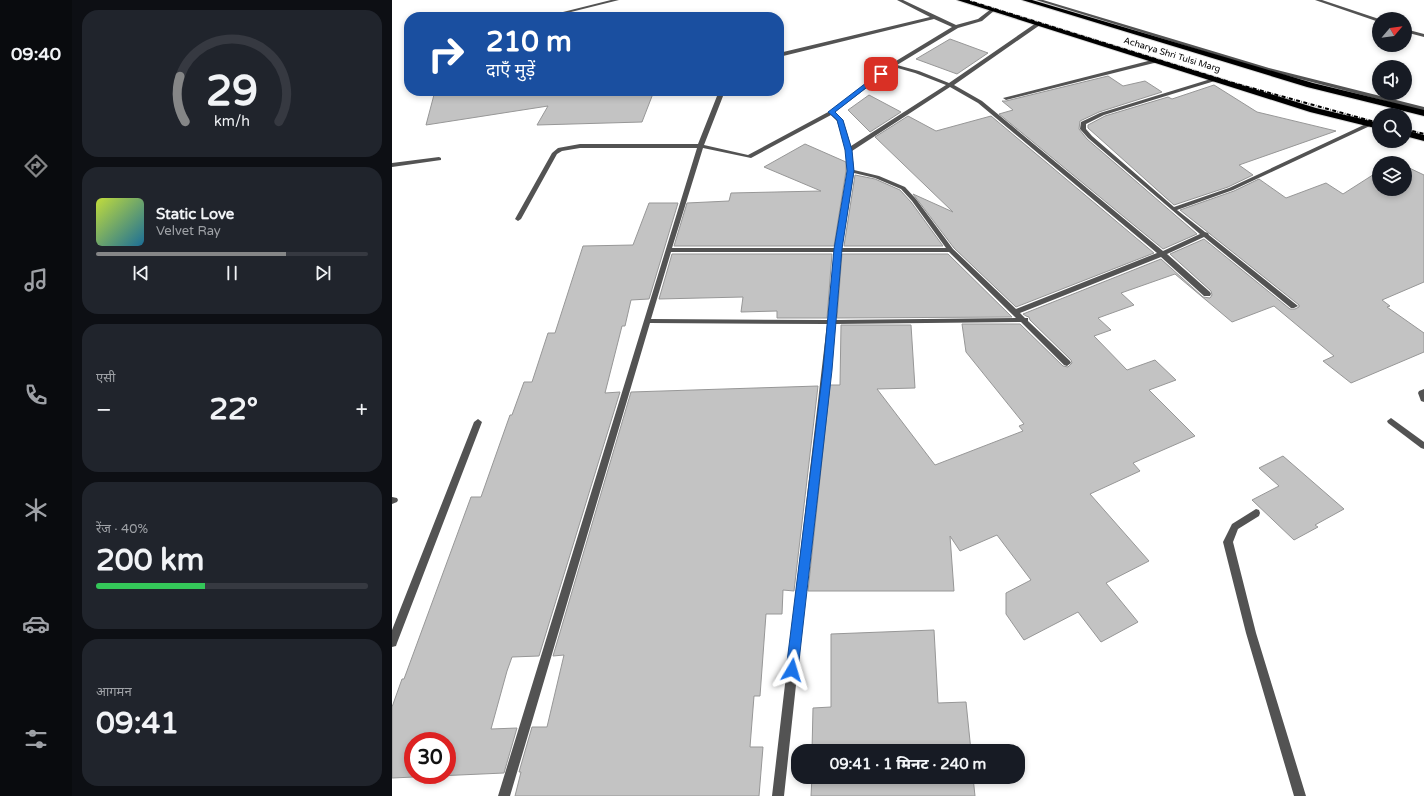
<!DOCTYPE html>
<html lang="hi">
<meta charset="utf-8">
<style>
:root{--surface:#171b24;--page:#20242c;--text:#f1f3f6;--muted:#9ea1a6;--line:#363941;--accent:#858687}
body{margin:0;font-family:"Varela Round","Noto Sans Devanagari",sans-serif;background:var(--page);color:var(--text);height:100vh;display:flex;flex-direction:column;font-size:15px;white-space:nowrap}
*{box-sizing:border-box;margin:0}
p{font-size:13px;color:var(--muted)}
.icon{flex:none;width:22px;height:22px;fill:none;stroke:currentColor;stroke-width:2;stroke-linecap:round;stroke-linejoin:round}
.map{position:relative;flex:1;overflow:hidden}
.panel{display:flex;flex-direction:column;gap:10px;padding:10px;background:#0d0f14;width:320px}
.panel>*{flex:none}
.hud{position:absolute;left:12px;top:12px;width:380px;height:84px;border-radius:16px;box-shadow:0 2px 6px #0003;background:#1a4fa0;color:#fff;overflow:hidden}
.needle{width:26px;rotate:61deg}
.fabs{position:absolute;left:980px;top:12px;display:grid;gap:8px}
.fabs a{display:grid;place-items:center;width:40px;height:40px;border-radius:50%;background:var(--surface);box-shadow:0 2px 6px #0003;font-size:20px}
.speed{position:absolute;left:12px;top:732px;display:flex;gap:8px;font-size:20px;font-weight:700;text-align:center}
.speed>*{display:grid;place-content:center;width:52px;height:52px;border-radius:50%;background:var(--surface);box-shadow:0 2px 6px #0003;line-height:1}
.speed .limit{border:6px solid #d22;background:#fff;color:#111}
.pin{position:absolute;display:grid;place-items:center;width:34px;height:34px;color:#fff;margin:-17px;border-radius:8px;box-shadow:0 2px 6px #0006}
.me{position:absolute;width:44px;margin:-22px;rotate:7deg;stroke-linejoin:round;filter:drop-shadow(0 0 3px #0008)}
.turn{display:flex;align-items:center;gap:14px;height:84px;padding:0 16px;font-size:18px}
.turn .icon{width:52px;height:52px;stroke-width:2.5}
.turn b{display:block;font-size:28px;line-height:34px}
.big{font-size:30px;font-weight:800;line-height:1.1}
.panel .tile{flex:1;display:flex;flex-direction:column;justify-content:center;gap:6px;min-width:0;padding:0 14px;border-radius:16px;background:var(--page)}
.panel .dial{align-items:center;gap:0}
.dial svg{height:104px;overflow:visible;fill:none;stroke:var(--line);stroke-width:7;stroke-linecap:round;text-anchor:middle}
.dial text{fill:var(--text);stroke:none}
.song{display:flex;align-items:center;gap:12px}
.cover{width:48px;height:48px;border-radius:6px;background:linear-gradient(135deg,hsl(70 70% 55%),hsl(200 70% 35%))}
.played{height:4px;border-radius:2px;background:linear-gradient(90deg,var(--accent) 70%,var(--line) 70%)}
.keys{display:flex;justify-content:space-around;direction:ltr}
.heat{display:flex;justify-content:space-between;align-items:center;font-size:22px;direction:ltr}
.charge{height:6px;border-radius:3px;background:linear-gradient(90deg,#34c759 40%,var(--line) 0)}
.trip{position:absolute;left:399px;top:744px;width:234px;height:40px;border-radius:16px;background:var(--surface);box-shadow:0 2px 6px #0003;font-weight:800;line-height:40px;text-align:center}
main{display:flex;flex:1;min-height:0}
.menu{display:flex;flex-direction:column;width:72px;justify-content:space-around;align-items:center;background:#090b0e;color:var(--muted)}
.menu .icon{width:28px;height:28px}
.menu .current{color:var(--accent)}
.menu b{font-size:18px;color:var(--text)}
.map>svg:first-child{display:block}
</style>
<main>
<nav class="menu">
<b>09:40</b>
<svg class="icon current" aria-label="directions" viewBox="0 0 24 24"><path d="M12 3l9 9-9 9-9-9zM9 14v-3h6M13 9l2 2-2 2"/></svg>
<svg class="icon" aria-label="music" viewBox="0 0 24 24"><path d="M9 18V5l10-2v13"/><circle cx="6" cy="18" r="3"/><circle cx="16" cy="16" r="3"/></svg>
<svg class="icon" aria-label="phone" viewBox="0 0 24 24"><path d="M5 4h4l2 5-3 2q2 4 5 5l2-3 5 2v4C11 20 4 13 5 4z"/></svg>
<svg class="icon" aria-label="climate" viewBox="0 0 24 24"><path d="M12 3v18M4 7l16 10M4 17L20 7"/></svg>
<svg class="icon" aria-label="car" viewBox="0 0 24 24"><path d="M5 17H2v-5l4-1 3-4h7l3 4 3 1v5h-3M9 17h6M6 11h13"/><circle cx="7" cy="17" r="2"/><circle cx="17" cy="17" r="2"/></svg>
<svg class="icon" aria-label="filters" viewBox="0 0 24 24"><path d="M4 7h16M4 17h16"/><circle cx="9" cy="7" r="2"/><circle cx="15" cy="17" r="2"/></svg>
</nav>
<section class="panel">
<div class="tile dial"><svg viewBox="0 0 100 80">
<path d="M14 69A42 42 0 1 1 86 69"/>
<path d="M14 69A42 42 0 0 1 10 34" stroke="#858687"/>
<text x="50" y="56" font-size="32" font-weight="700">29</text>
<text x="50" y="72" font-size="11">km/h</text>
</svg></div>
<div class="tile">
<div class="song"><i class="cover"></i><div><b>Static Love</b><p>Velvet Ray</p></div></div>
<div class="played"></div>
<div class="keys"><svg class="icon" aria-label="previous" viewBox="0 0 24 24"><path d="M18 5L8 12l10 7zM5 5v14"/></svg><svg class="icon" aria-label="pause" viewBox="0 0 24 24"><path d="M8 5v14M16 5v14"/></svg><svg class="icon" aria-label="next" viewBox="0 0 24 24"><path d="M6 5l10 7-10 7zM19 5v14"/></svg></div>
</div>
<div class="tile"><p>एसी</p>
<div class="heat"><a>−</a><b class="big">22°</b><a>+</a></div>
</div>
<div class="tile"><p>रेंज · 40%</p><b class="big">200 km</b><div class="charge"></div></div>
<div class="tile"><p>आगमन</p><b class="big">09:41</b></div>
</section>
<div class="map">
<svg width="1032" height="796" viewBox="0 0 1032 796">
<rect width="100%" height="100%" fill="#fff"/>
<g fill="#c3c3c3" stroke="#979797" fill-rule="evenodd">
<path d="M558 39 596 53 565 74 524 59Z"/>
<path d="M716 76 731 86 753 81 770 92 707 112 688 121 687 129 695 139 805 234 771 249 607 114 621 110 610 101H614Z"/>
<path d="M822 85 865 112 944 131 847 165 861 175 836 187 782 205 696 128V125L713 116 776 97 780 99Z"/>
<path d="M43 91H262L250 122 145 125 156 106 34 125Z"/>
<path d="M477 95 509 112 478 132 456 110Z"/>
<path d="M516 116 544 131 599 116 762 253 624 307 562 248 521 194 561 212 483 137Z"/>
<path d="M413 144 454 162V171L442 246H282L295 203 337 201 339 193 429 191 372 167Z"/>
<path d="M1013 166 1032 175V282L990 300 998 306 995 307 1032 333V352L959 383 931 361 942 356 882 306 840 322 783 274 729 293 742 305 706 318 719 330 702 336 735 370 763 360 784 380 757 390 803 436 741 463 748 471 698 494 757 561 714 583 746 622 709 642 686 612 632 640 614 614V593L639 580 605 535 568 551 558 536 562 591H416L438 385H448L449 325H519L523 388 485 389 543 465 631 431 627 426 632 424 574 352 570 324H628L671 366 676 367 680 363 679 360 638 320 637 317 634 316 631 314 769 259 811 297 818 298 820 295 819 291 778 254 812 239 898 309H903L907 307V305L788 210 842 191 867 179 894 198 934 183 951 194 987 171V189H1013Z"/>
<path d="M463 175 483 179 508 190 519 202 551 246H452Z"/>
<path d="M257 203H286L257 299 239 300 233 326H230L213 393 228 392 147 656 120 657 115 671 99 729 125 728 112 773 0 778V707L10 679H12L79 497H89L118 415H120L132 382H140L156 333H163L191 246 241 245ZM21 741H55V775H21Z"/>
<path d="M280 254H440L435 318H385V311L349 312 351 297 267 299Z"/>
<path d="M450 254H556L620 317 445 318Z"/>
<path d="M426 386 402 591 391 590 390 614H374L368 696H362L358 747H371L367 796H123L129 772H127L140 727H155L172 655 161 656 239 392Z"/>
<path d="M891 456 952 509 923 525 926 527 902 540 860 500 887 486 867 468Z"/>
<path d="M542 630 546 703 574 702 579 751H420L421 708 439 707V634Z"/>
<path d="M420 777H581L583 796H419Z"/>
</g>
<g fill="none" stroke-linecap="round" stroke-linejoin="round">
<defs>
<g id="highway">
<path d="M565 0H575L924 108 987 123V129L918 112Z"/>
<path d="M630 0H640L921 83 1032 110V116L915 87Z"/>
<path d="M1013 130 1032 135V141L1013 136Z"/>
</g>
</defs>
<use href="#highway" stroke="#dbdbdb" stroke-width="2"/>
<g fill="#535353" fill-rule="evenodd">
<path d="M219 0H227L159 17H151Z"/>
<path d="M764 59 766 60V62L614 100 611 98Z"/>
<path d="M47 157 49 158V160L0 167V163Z"/>
<path d="M1032 389V402L1029 401 1026 393 1027 391Z"/>
<path d="M86 419 90 422 5 643 4 646 0 647V630L82 422Z"/>
<path d="M0 497 5 498 6 500 5 502 0 504Z"/>
<path d="M864 509 867 510 868 513 867 516 846 529 841 542 864 633 914 796H902L854 633 831 542 840 524Z"/>
</g>
<g fill="#535353" fill-rule="evenodd">
<path d="M505 0H511L564 25 586 19 599 9 603 10 590 21 566 28 505 65 527 71 557 83 644 23H648V25L562 85 590 101 771 251 808 234 696 138 688 129 689 122 708 113 822 78H826V80L712 115 694 124V129L700 136 782 207 837 188 976 123H980V125L841 190 785 210 813 232 816 233 817 235 906 306 902 308H899L812 237 775 254 818 292 819 294 818 296H812L769 257 628 313 633 318H636V321L678 361 679 363 675 366 672 365 629 322 443 324 392 796H380L435 324 258 323 118 796H106L305 148H188L170 151 165 154 129 219 126 221 123 219 160 153 166 148 188 144H306L327 91H333L312 145 356 155 438 111 499 64 560 27 542 19 387 57V53L538 17ZM502 67 523 73 554 85 459 146 451 120 443 112ZM558 87 586 103 765 253 624 309 561 249 524 199 513 187 487 176 462 170 460 151ZM439 115 445 121 454 150 456 171 443 248H280L311 148 359 158ZM462 173 483 178 509 189 520 201 554 248H450ZM279 252H442L436 320 259 319ZM449 252H557L624 318 443 320Z"/>
<path d="M644 0H651L877 68 1032 107V111L873 70Z"/>
<path d="M923 0H930L987 19V22Z"/>
<path d="M1013 29 1032 34V37L1013 32Z"/>
<path d="M999 418 1032 442V449L1029 448 996 423 995 421Z"/>
</g>
<use href="#highway" fill="#000" fill-rule="evenodd"/>
<g stroke="#000" stroke-width="2" stroke-dasharray="4 1.5 0.5 1.5" stroke-linecap="butt">
<path d="M574 0 834 81 987 123"/>
<path d="M1013 129 1032 134"/>
</g>
</g>
<path fill="#1a73e8" stroke="#114b97" d="M487 73 492 74 443 112 451 120 460 150 462 171 450 249 440 370 406 670 404 674 400 675 396 674 394 670 431 370 442 249 455 171 453 150 445 120 436 112Z"/>
<g text-anchor="middle" dominant-baseline="central" stroke-width="4" stroke-linejoin="round" paint-order="stroke">
<g font-size="9" fill="#000" stroke="#fff">
<text transform="translate(780 55) rotate(17)">Acharya Shri Tulsi Marg</text>
</g>
</g>
</svg>
<div class="fabs">
<a><svg class="needle" viewBox="-14 -14 28 28"><path d="M0-13l5 13h-10z" fill="#e53935"/><path d="M0 13l5-13h-10z" fill="#9ea1a6"/></svg></a>
<a><svg class="icon" aria-label="sound" viewBox="0 0 24 24"><path d="M4 9h4l5-4v14l-5-4H4zM17 9q2 3 0 6"/></svg></a>
<a><svg class="icon" aria-label="search" viewBox="0 0 24 24"><circle cx="10" cy="10" r="6"/><path d="M15 15l6 6"/></svg></a>
<a><svg class="icon" aria-label="layers" viewBox="0 0 24 24"><path d="M12 4l9 5-9 5-9-5zM3 14l9 5 9-5"/></svg></a>
</div>
<div class="speed"><div class="limit">30</div></div>
<div class="pin" style="left:489px;top:74px;background:#d93025"><svg class="icon" aria-label="arrive" viewBox="0 0 24 24"><path d="M6 21V4h12l-3 4 3 4H6"/></svg></div>
<svg class="me" style="left:400px;top:670px" viewBox="-20 -20 40 40"><path d="M0-17L14 15 0 8-14 15z" fill="#1a73e8" stroke="#fff" stroke-width="4"/></svg>
<div class="trip">09:41 · 1 मिनट · 240 m</div>
<div class="hud">
<div class="turn"><svg class="icon" aria-label="right" viewBox="0 0 24 24"><path d="M7 20v-9h11M14 6l5 5-5 5"/></svg><div><b>210 m</b>दाएँ मुड़ें</div></div>
</div>
</div>
</main>
